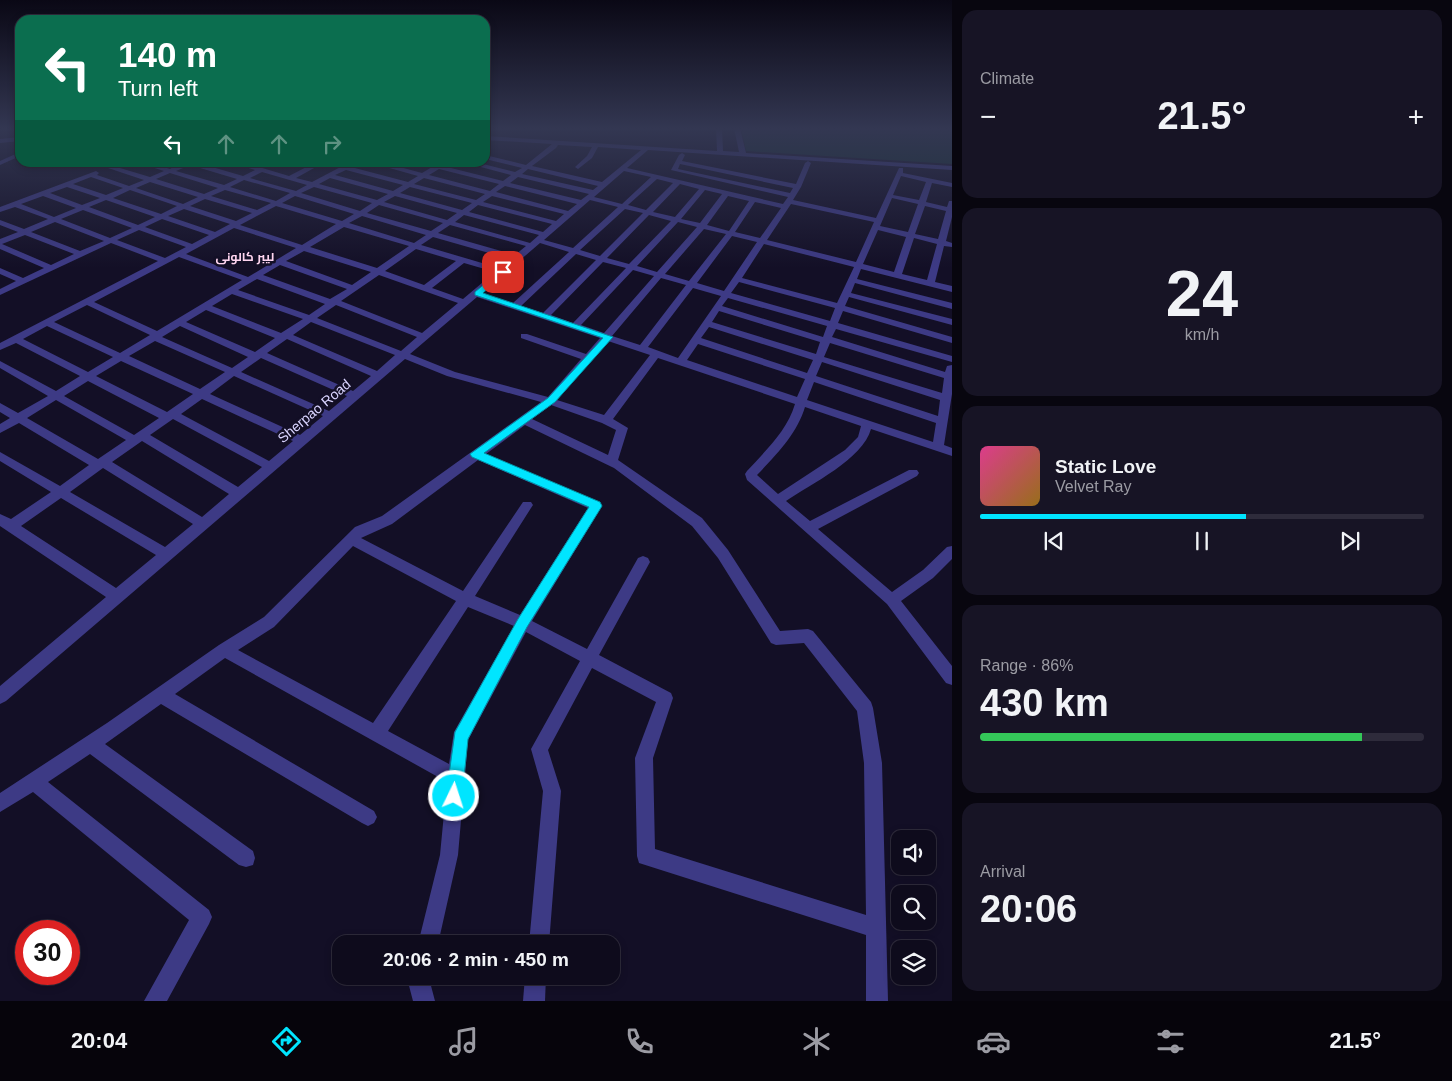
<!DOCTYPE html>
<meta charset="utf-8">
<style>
:root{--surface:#0e0b1c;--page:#171425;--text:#f1f3f6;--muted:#9b9ba3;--line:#2e2b3b;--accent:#00e5ff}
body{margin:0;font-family:Arial,Cairo,sans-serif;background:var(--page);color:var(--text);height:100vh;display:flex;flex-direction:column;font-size:19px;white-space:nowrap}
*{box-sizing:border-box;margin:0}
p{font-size:16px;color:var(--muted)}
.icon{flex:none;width:28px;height:28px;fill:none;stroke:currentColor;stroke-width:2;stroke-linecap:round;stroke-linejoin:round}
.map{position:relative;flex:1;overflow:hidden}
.sheet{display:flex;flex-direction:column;gap:10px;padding:10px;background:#08060f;width:500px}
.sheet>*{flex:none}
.top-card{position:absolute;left:15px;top:15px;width:475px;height:152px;border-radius:15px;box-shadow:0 2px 8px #0003,0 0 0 1px var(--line);background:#0b6e4f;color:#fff;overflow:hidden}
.controls{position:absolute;left:891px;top:830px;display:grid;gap:10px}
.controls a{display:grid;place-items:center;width:45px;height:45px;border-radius:10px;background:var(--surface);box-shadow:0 2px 8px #0003,0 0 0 1px var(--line);font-size:25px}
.speed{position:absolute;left:15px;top:920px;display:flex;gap:10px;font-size:25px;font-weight:700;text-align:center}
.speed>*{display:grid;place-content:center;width:65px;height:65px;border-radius:50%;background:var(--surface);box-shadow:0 2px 8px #0003,0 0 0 1px var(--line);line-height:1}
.speed .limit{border:8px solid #d22;background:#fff;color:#111}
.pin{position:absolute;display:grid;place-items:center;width:42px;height:42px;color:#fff;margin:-21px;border-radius:10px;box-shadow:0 2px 8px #0006}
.me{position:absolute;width:55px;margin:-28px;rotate:4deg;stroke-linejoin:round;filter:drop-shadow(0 0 4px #0008)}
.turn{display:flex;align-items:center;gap:18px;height:105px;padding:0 20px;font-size:22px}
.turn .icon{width:65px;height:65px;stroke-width:2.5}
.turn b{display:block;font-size:35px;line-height:42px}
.lanes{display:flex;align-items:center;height:48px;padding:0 20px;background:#0003;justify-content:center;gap:25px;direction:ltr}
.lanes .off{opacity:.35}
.big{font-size:38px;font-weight:700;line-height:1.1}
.sheet .tile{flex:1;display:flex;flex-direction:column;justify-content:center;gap:8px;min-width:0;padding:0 18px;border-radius:15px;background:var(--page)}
.sheet .dial{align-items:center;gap:0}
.dial b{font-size:65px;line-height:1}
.song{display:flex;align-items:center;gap:15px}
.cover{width:60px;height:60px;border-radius:8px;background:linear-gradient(135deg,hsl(330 70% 55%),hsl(40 70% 35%))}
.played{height:5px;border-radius:2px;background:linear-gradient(90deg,var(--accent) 60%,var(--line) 60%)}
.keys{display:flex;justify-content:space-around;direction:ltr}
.heat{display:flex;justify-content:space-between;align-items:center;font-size:28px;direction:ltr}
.charge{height:8px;border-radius:4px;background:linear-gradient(90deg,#34c759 86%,var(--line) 0)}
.trip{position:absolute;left:332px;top:935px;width:288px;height:50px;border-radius:15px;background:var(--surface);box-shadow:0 2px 8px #0003,0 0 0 1px var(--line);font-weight:700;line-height:50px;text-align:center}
.tabs{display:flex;height:80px;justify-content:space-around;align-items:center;background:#06040b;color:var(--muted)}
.tabs .icon{width:35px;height:35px}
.tabs .active{color:var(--accent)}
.tabs b{font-size:22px;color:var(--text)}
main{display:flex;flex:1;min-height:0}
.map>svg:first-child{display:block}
</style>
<main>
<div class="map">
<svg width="952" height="1001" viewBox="0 0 952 1001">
<rect width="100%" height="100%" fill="#130f26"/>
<path fill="#12302f" d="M741 128H952V164L746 151Z"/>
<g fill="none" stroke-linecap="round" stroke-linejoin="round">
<g fill="#3d3a85" fill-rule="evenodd">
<path d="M716 128H722L723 151 739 152 734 128H740L746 153 952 166V170L648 150 627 168 783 204 788 197 671 170 679 155 682 153 685 155 682 161 796 184 805 163 808 161 811 163 801 187 793 200 876 218 899 168H903V173L952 183V187L932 183 926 202 947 207 949 201H952V217L946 241 952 243V247L944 246 935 282 952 286V292L861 269 857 279 952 303V309L855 283 851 293 952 319V325L849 297 845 306 952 337V343L843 311 838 323 952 356V362L836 329 832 337 945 372 947 366 952 365V394L944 445 952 448V456L871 429C863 459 811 484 786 501L810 521 909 470H917L919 473 917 476 818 529 892 592 923 570 947 547 952 546V559L933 578 901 601 952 666V685L946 683 887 604 747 480 745 474 747 471C766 450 787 431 795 404L658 358 613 419 628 428 618 460 702 518 728 550 780 631 808 629 813 631 871 702 873 708 882 763 888 1001H866V935L639 863 637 856 635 758 656 702 592 668 548 750 561 791 549 944H529L543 791 531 749 580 661 526 632 468 740 458 855 438 944H418L440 855 447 782 225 658 175 694 374 811 377 817 374 823 368 826 362 823 161 704 105 744 253 851 255 858 253 865 246 867 239 865 90 754 48 782 209 910 212 917 209 924 167 1001H144L189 920 33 792 0 812V793L107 723 219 645 264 617 355 527 382 516 541 402 447 376 405 359 6 701 0 704V686L106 597 0 526V514L11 519 51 492 0 461V452L60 486 89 465 19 423 0 433V424L10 418 0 412V403L18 413 48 396 0 368V361L56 391 80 376 16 343 0 350V343L158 261 111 243 0 295V289L16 281 0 274V268L23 278 44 268 0 249V239L18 232 0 225V220L24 229 48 219 15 207 0 212V207L96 171 99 173 97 175 129 186 144 180 108 168V166L110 165 150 177 164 171 136 162H148L170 169 182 162H195L243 176 255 170 230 162H242L289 176 316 162H325L296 178 312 182 350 162H359L351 167 408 182 418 176 368 162H381L422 173 432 167 415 162 437 165 449 162 443 166 503 181 511 175 462 162H475L515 172 522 168 485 159V155L526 165 552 144 485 140V136L717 151ZM558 145 592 147 587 156 575 167 578 169 592 158 598 147 641 150 602 182 532 166 556 148ZM680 164 793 188 790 193 678 169ZM190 165 237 179 224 185 176 171ZM439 169 499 184 490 191 429 175ZM528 169 598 186 593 190 522 174ZM346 170 403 185 393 191 335 175ZM624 171 651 177 622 204 594 197ZM262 172 307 185 296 191 250 178ZM170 173 218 188 204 194 156 179ZM901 176 926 182 919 200 893 195ZM91 177 123 188 106 195 73 184ZM518 177 589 194 581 200 510 183ZM330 178 388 194 377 200 319 184ZM424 178 485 194 476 200 414 184ZM657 179 673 183 646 210 628 205ZM244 180 290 193 276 201 230 187ZM150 182 198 197 183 204 136 188ZM680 184 699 189 675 217 653 212ZM505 186 577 204 568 211 496 192ZM67 187 100 198 82 205 50 193ZM314 187 372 203 360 211 301 193ZM410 187 472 203 462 210 400 193ZM130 190 177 206 161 214 113 198ZM225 190 271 203 257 210 211 196ZM705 190 722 194 700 223 681 219ZM43 196 76 208 54 217 21 204ZM295 196 354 214 342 221 282 203ZM395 196 457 213 447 220 384 202ZM492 196 564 214 556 221 483 202ZM728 196 749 201 729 231 707 225ZM892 198 918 204 908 232 880 226ZM205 199 252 213 236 221 190 206ZM106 200 155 217 138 225 89 207ZM590 200 618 207 573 248 544 240ZM755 202 781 208 760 238 735 232ZM791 204 874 222 856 262 767 240ZM379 205 443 223 431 231 367 213ZM478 205 552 224 543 232 469 212ZM276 206 336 224 302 245 240 225ZM925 206 946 211 938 239 915 234ZM184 209 230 224 215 232 168 216ZM625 209 643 213 600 256 580 250ZM83 210 132 228 110 238 61 219ZM464 215 539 235 530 243 455 222ZM649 215 671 221 629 264 607 258ZM362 216 426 235 414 243 349 223ZM162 219 209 235 192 244 145 227ZM55 222 104 241 80 251 31 232ZM678 222 697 227 657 272 637 266ZM450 225 526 246 515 255 438 233ZM344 227 409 246 377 268 310 247ZM234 228 296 248 248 277 186 254ZM704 229 726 234 689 281 665 274ZM139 230 186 247 165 258 117 240ZM878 230 906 237 894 272 863 264ZM25 235 74 254 51 265 2 244ZM732 236 757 242 724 291 697 283ZM433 237 510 259 499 268 421 245ZM914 238 937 244 927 280 902 274ZM540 243 569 252 513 303 482 293ZM764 244 854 267 837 303 742 278ZM416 249 456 261 424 285 385 271ZM304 251 371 272 352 285 286 261ZM576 254 596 260 543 313 521 306ZM179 257 242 280 157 331 94 302ZM603 262 626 268 573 323 551 315ZM464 263 495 272 463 299 432 288ZM280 265 347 289 330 299 263 275ZM633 270 654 276 604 333 581 325ZM379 275 458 303 422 333 341 301ZM661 278 686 285 640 345 612 336ZM257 279 325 304 309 315 238 290ZM739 282 835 308 830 321 731 293ZM693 288 721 296 678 358 648 347ZM232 294 303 319 281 333 212 306ZM477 297 600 338 586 354 527 334H521V338L581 359 548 397 455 372 410 354ZM728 298 827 326 823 337 722 306ZM87 305 150 335 120 353 54 322ZM336 305 417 337 401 351 317 318ZM206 310 275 338 255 352 186 322ZM719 311 820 342 816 354 712 322ZM311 322 395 355 377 371 293 335ZM47 326 113 357 88 372 23 339ZM180 326 248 357 232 368 162 337ZM709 327 813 360 807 373 701 338ZM287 339 371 376 353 391 267 353ZM155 341 225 372 200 389 129 356ZM608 341 650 355 604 415 557 400ZM830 343 944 378 942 393 824 357ZM698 344 805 379 797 397 687 360ZM261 358 347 396 329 411 241 372ZM121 361 193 394 167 412 96 376ZM822 362 940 400 938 416 816 376ZM234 376 323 416 300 435 210 394ZM88 381 159 418 134 435 64 396ZM814 382 936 423 933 442 807 400ZM202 399 293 441 269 461 181 414ZM56 400 126 440 98 459 27 418ZM551 405 602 423 616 430 608 455 532 419ZM805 407 861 426 858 437 845 450 778 494 757 475C776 455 797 434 805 407ZM173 419 262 467 238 487 150 435ZM525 425 614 468 692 526 718 558 771 643 776 645 804 643 857 711 864 763 866 915 655 849 653 758 673 698 671 693 599 655 650 562 648 558 643 556 638 558 587 649 532 621 602 506 600 503 486 454ZM142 441 229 494 202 517 112 462ZM478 460 588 508 520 615 475 596 531 508 533 505 531 502H523L463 591 361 538 392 524ZM103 468 193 524 165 547 70 492ZM61 498 156 555 116 588 21 526ZM353 546 456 601 373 723 238 650 274 627ZM468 607 514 626 454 732 449 764 388 731Z"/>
<path d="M20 137V141L0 143V139Z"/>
<path d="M20 152V156L0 165V161Z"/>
<path d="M409 976H430V982L435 1001H413L408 982Z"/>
<path d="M525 976H546L545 1001H523Z"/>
</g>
</g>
<linearGradient id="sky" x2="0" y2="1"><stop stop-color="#0a0815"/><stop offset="0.48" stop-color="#333752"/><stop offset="1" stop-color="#333752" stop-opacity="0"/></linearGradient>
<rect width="952" height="268" fill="url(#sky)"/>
<path fill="#00e5ff" stroke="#0095a6" d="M500 271 506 272 483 293 613 337 555 402 484 453 600 502 602 506 527 627 468 739 462 796 460 802 454 804 448 802 446 796 455 732 518 619 589 507 472 457 470 454 548 398 603 338 475 295V292Z"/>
<g text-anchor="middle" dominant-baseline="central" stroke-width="5" stroke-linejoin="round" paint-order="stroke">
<g font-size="12" font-weight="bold" fill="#ffd6f0" stroke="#130f26">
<text x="245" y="257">لیبر کالونی</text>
</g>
<g font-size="14" fill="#d9d4ff" stroke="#130f26">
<text transform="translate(314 411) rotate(-40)">Sherpao Road</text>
</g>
</g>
</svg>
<div class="controls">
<a><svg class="icon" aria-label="sound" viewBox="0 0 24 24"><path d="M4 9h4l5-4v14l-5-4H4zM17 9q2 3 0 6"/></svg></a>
<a><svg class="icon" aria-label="search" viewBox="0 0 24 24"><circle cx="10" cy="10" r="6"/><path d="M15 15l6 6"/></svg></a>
<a><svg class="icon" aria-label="layers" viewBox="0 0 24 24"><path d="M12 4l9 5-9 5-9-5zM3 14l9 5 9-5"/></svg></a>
</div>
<div class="speed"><div class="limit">30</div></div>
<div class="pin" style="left:503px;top:272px;background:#d93025"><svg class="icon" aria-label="arrive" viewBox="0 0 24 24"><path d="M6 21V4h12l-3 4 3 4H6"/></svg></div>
<svg class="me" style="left:454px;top:796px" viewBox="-20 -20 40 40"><circle r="17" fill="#00e5ff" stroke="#fff" stroke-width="3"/><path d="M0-11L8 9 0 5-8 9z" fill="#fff"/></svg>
<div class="trip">20:06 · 2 min · 450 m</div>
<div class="top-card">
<div class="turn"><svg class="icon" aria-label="left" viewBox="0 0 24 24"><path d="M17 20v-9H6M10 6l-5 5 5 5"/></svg><div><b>140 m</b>Turn left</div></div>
<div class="lanes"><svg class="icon" aria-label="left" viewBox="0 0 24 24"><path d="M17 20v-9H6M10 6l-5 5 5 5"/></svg><svg class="icon off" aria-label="ahead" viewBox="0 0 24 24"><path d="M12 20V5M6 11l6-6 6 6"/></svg><svg class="icon off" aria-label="ahead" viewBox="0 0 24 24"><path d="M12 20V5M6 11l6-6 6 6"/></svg><svg class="icon off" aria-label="right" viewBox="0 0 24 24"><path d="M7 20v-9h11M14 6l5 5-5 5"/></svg></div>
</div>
</div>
<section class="sheet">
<div class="tile"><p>Climate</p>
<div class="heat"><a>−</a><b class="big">21.5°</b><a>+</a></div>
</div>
<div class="tile dial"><b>24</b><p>km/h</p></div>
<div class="tile">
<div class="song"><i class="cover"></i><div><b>Static Love</b><p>Velvet Ray</p></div></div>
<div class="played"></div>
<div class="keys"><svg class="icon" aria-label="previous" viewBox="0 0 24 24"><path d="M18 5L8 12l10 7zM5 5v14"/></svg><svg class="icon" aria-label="pause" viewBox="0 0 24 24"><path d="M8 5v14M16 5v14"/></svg><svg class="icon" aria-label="next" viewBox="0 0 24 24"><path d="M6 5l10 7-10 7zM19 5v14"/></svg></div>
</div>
<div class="tile"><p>Range · 86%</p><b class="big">430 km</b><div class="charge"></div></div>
<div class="tile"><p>Arrival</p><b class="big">20:06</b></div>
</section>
</main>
<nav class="tabs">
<b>20:04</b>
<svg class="icon active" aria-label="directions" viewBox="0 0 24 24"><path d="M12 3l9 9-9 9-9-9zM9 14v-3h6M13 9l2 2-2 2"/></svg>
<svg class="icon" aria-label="music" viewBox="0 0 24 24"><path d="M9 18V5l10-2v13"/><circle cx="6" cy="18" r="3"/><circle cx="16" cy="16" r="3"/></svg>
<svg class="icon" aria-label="phone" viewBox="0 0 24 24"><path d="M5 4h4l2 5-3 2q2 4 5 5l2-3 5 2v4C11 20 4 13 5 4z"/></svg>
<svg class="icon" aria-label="climate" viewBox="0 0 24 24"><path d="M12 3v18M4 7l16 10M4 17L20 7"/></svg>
<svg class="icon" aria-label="car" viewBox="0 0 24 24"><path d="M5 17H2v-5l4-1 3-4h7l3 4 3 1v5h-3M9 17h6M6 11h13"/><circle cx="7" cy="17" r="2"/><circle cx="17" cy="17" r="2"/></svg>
<svg class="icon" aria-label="filters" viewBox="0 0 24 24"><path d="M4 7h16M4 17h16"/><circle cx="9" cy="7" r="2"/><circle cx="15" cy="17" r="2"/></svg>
<b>21.5°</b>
</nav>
